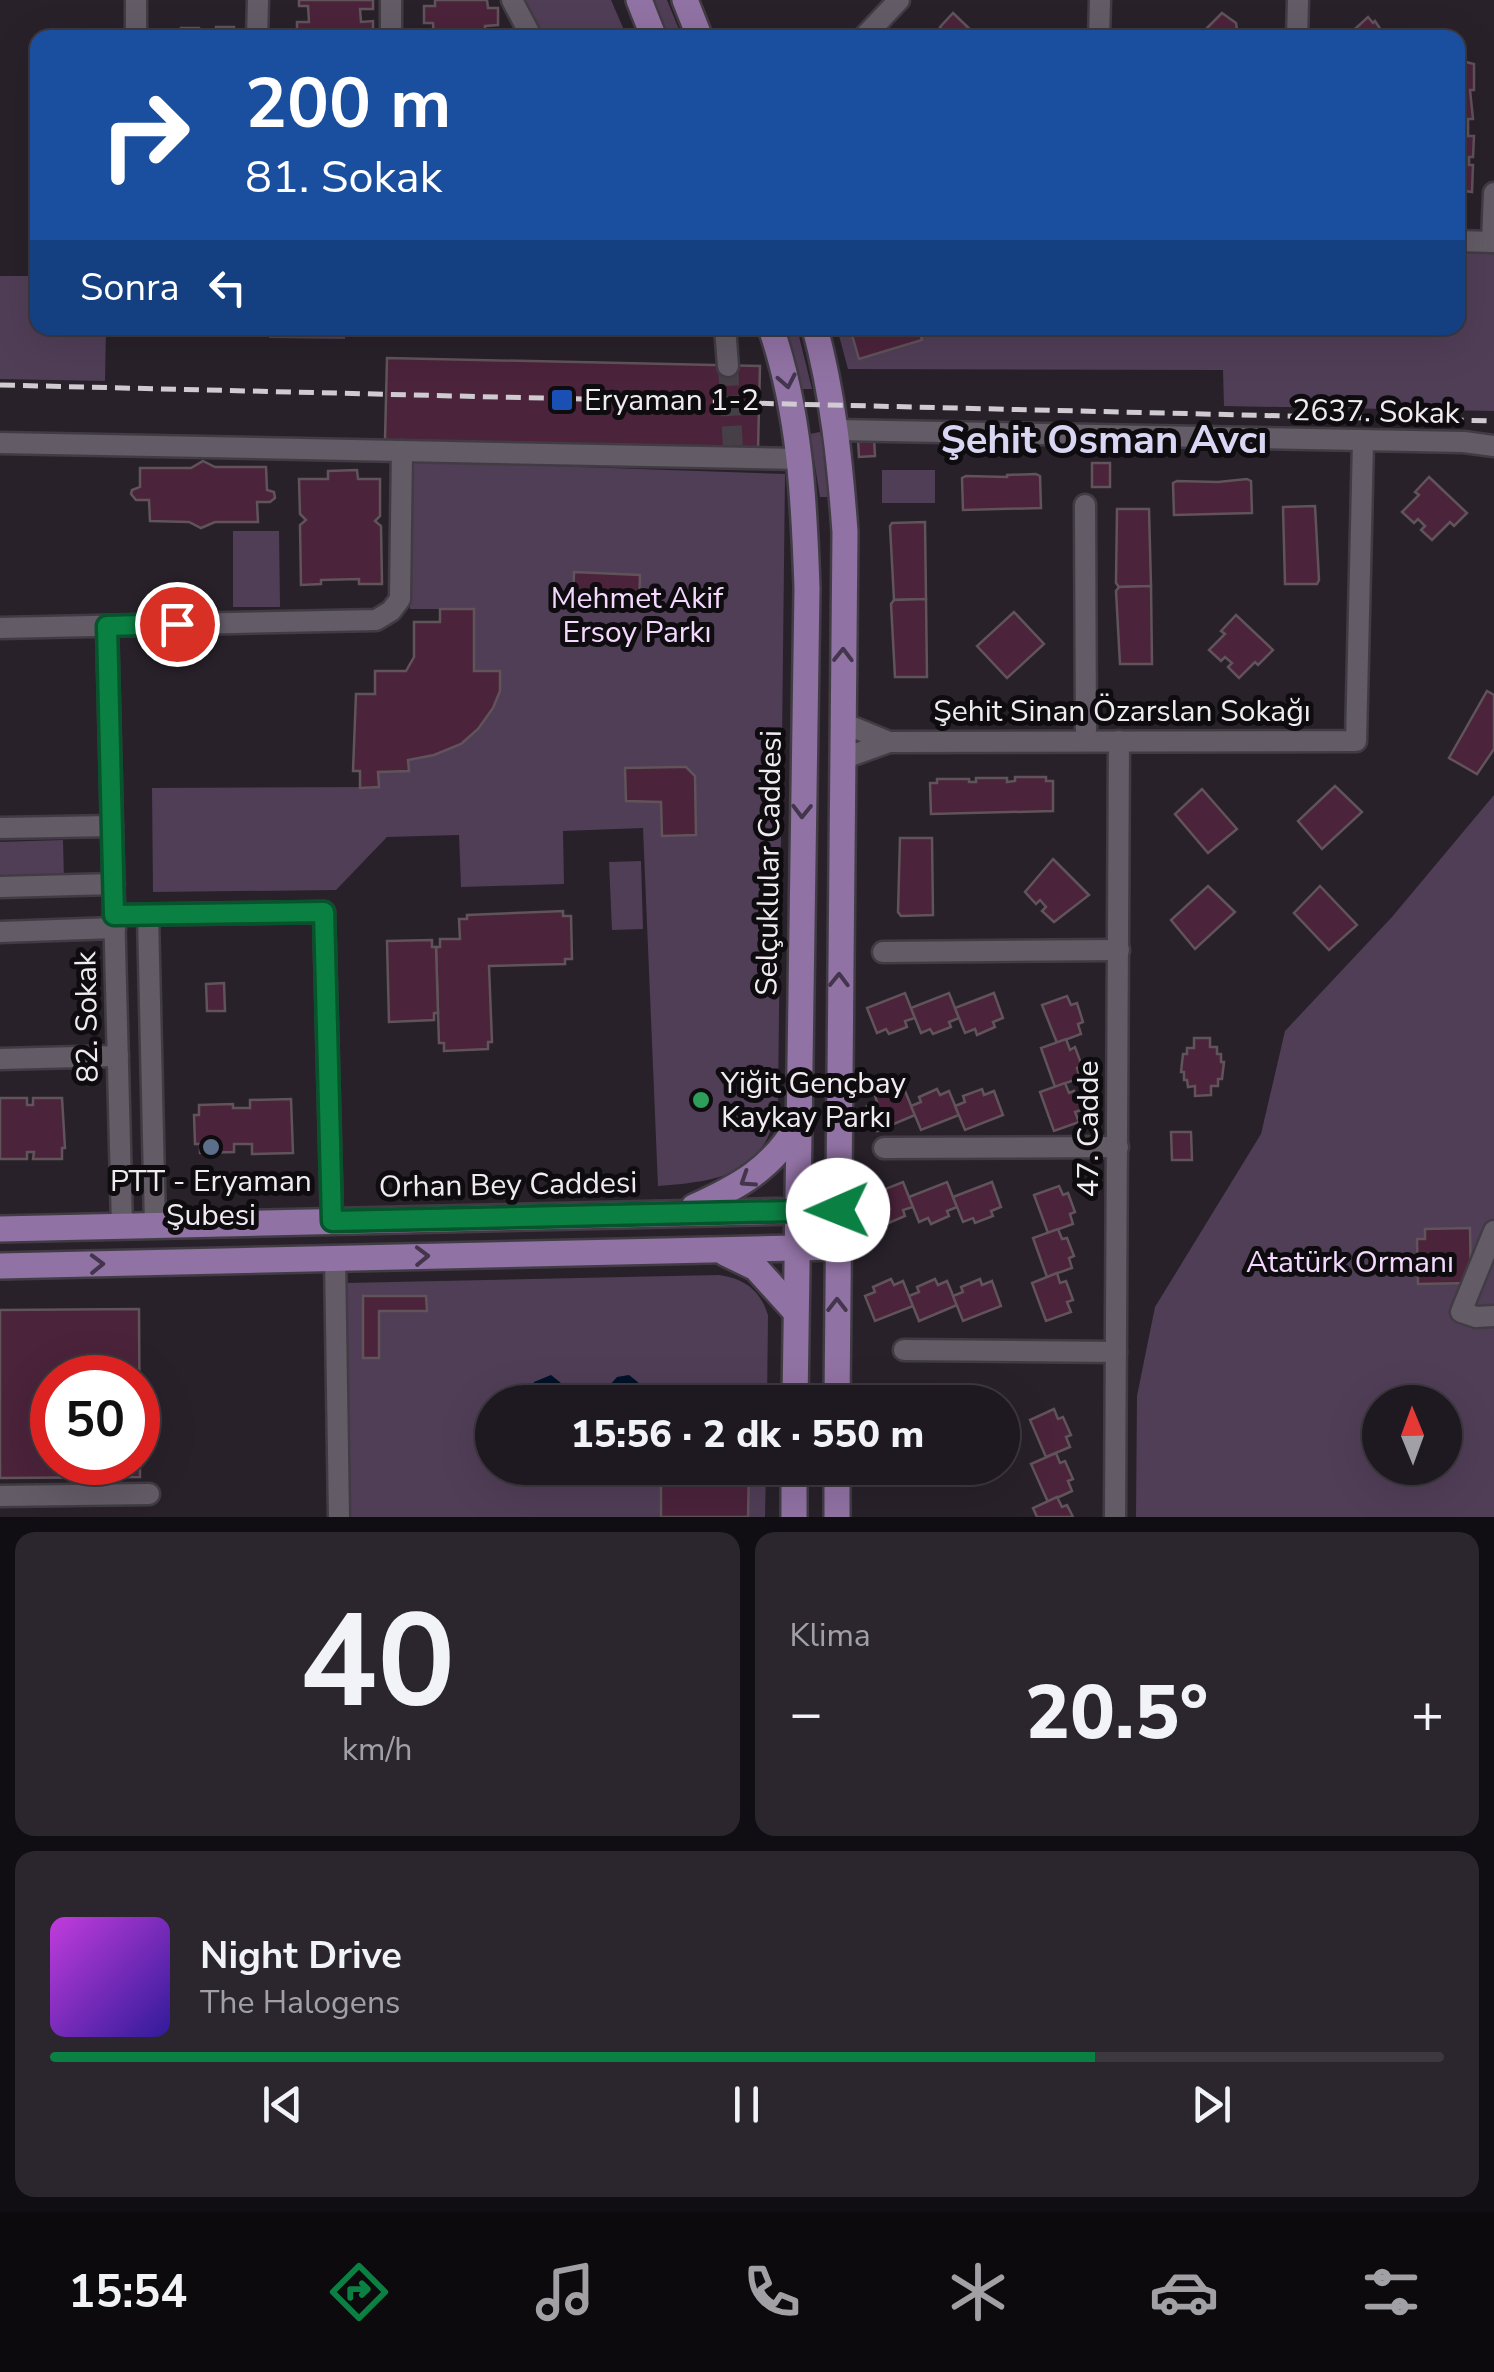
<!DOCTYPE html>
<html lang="tr">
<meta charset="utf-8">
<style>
:root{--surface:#1e1920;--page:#2b262d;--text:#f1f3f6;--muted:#a1a0a5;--line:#3c383e;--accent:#0b8043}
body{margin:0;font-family:"Nunito Sans",sans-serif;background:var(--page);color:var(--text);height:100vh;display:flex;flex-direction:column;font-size:38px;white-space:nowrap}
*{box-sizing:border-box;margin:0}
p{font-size:32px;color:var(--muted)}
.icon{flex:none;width:55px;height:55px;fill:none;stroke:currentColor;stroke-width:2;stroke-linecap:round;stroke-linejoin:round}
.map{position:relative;height:1517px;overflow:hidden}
.sheet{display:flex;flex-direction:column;gap:15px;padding:15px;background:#100e12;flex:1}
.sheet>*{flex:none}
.banner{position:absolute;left:30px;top:30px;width:1435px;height:305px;border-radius:20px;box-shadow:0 10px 40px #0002,0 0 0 2px var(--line);background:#1a4fa0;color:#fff;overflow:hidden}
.needle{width:65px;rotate:359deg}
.fabs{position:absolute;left:1362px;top:1385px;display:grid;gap:20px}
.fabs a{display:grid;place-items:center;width:100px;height:100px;border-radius:50%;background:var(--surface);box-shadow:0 10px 40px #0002,0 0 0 2px var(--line);font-size:50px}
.speed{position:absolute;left:30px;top:1355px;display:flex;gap:20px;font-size:50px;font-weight:700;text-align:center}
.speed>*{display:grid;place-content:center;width:130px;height:130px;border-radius:50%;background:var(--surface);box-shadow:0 10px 40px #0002,0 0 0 2px var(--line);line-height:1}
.speed .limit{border:15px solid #d22;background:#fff;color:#111}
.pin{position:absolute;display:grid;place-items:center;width:85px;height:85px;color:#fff;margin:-42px;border:5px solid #fff;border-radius:50%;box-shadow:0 2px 10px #0007}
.me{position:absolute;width:110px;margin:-55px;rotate:269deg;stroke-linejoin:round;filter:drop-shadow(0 0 8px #0008)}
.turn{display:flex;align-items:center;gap:35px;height:210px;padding:0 50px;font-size:45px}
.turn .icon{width:130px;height:130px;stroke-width:2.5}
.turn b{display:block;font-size:70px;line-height:85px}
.then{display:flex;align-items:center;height:95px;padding:0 50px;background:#0003;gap:20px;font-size:38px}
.big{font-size:75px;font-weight:800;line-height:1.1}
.sheet .tile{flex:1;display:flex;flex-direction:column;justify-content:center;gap:15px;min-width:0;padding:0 35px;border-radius:20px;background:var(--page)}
.sheet .dial{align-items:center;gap:0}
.dial b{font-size:130px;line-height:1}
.song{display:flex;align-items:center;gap:30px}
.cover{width:120px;height:120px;border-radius:15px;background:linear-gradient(135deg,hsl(290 70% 55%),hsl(250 70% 35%))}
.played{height:10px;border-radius:5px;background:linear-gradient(90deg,var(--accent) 75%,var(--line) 75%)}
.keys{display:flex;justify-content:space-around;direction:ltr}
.heat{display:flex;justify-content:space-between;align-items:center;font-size:55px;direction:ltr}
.sheet .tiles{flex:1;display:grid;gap:15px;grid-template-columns:1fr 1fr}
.tile:last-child{grid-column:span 2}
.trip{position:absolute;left:475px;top:1385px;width:545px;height:100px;border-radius:50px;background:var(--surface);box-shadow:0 10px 40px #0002,0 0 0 2px var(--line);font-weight:800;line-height:100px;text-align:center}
.tab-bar{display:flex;height:160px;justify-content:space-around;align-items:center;background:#0c0a0d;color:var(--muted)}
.tab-bar .icon{width:70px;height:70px}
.tab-bar .selected{color:var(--accent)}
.tab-bar b{font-size:45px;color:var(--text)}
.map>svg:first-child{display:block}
</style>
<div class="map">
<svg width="1494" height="1517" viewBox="0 0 1494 1517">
<rect width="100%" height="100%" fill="#28212a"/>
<g fill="#503e57" fill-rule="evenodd">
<path d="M523 0H611L627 37H546Z"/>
<path d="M654 0H667L682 37H669Z"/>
<path d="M1458 249 1494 254V411L1224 406 1223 370 848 369 837 328H1458Z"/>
<path d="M0 276H37L38 328H106L105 381 0 379Z"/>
<path d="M269 328H345V339L269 338Z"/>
<path d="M785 328H797L812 389H802Z"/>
<path d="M820 432 822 440 828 497H820L810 434Z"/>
<path d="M410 461 785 474 778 1102C767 1174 722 1181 658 1186L643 828 563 831 564 884 461 887 459 835 387 837 336 890 153 892 152 788 378 787V772L408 771V760C457 751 500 726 500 671H474L473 609H410Z"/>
<rect x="882" y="470" width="53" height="33"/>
<path d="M233 531H279L280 607H233Z"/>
<path d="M1494 795V1517H1136L1137 1396 1155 1307 1261 1134 1285 1031 1392 917ZM1380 1402H1445V1468H1380Z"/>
<path d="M63 840 64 881 0 883V842Z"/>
<path d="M641 861 643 929 612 930 609 862Z"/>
<path d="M719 1275C745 1279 760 1290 768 1315L767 1402H492V1468H766L765 1517H347L345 1283Z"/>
</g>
<path fill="#001229" d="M551 1375 566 1387H608L617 1377 629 1375 644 1387V1400L532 1402 529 1394 534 1382Z"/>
<g fill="#4b233b" stroke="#60535a" stroke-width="2.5" fill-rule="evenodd">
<path d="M299 0H373V9H360L361 22 373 21V38H297V22H309L308 6H299Z"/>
<path d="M435 0H487L488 8H498V25L485 26V38H434L433 23H424V6H435Z"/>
<path d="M953 13 979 38H937L943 31 940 27Z"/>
<path d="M1222 13 1236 23 1237 29 1230 35 1233 38H1197Z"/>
<path d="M1368 17 1373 23 1375 21 1383 33 1378 38H1345Z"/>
<path d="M216 27H234V38H181V28H199V34H216Z"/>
<path d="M1458 60 1474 64V90H1470L1473 119H1468V128L1458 127Z"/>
<path d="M1458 127 1468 128V136H1474L1473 157H1469V165H1473L1472 192 1465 191V195H1458Z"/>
<path d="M850 328H919L922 340 859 359Z"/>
<path d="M387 358 760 366 758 449 385 440Z"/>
<path d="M874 438 875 456 859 457 858 439Z"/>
<path d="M203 461 215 467H266L267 490 274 492 275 498 270 502H257L258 522H215L201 528 189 522 150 521 149 500H136L131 494 132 490 140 487V468H191Z"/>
<rect x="1092" y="463" width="18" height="24"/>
<path d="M357 470 358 479H380V516L375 521 381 526 382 584H359V579L321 580V584L301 585 300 525 306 520 300 514 299 479H328V471Z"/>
<path d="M1036 474 1040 476 1041 508 963 510 962 478 966 476 1007 477V475Z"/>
<path d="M1429 477 1467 513 1454 526 1450 522 1432 540 1421 530 1425 526 1418 519 1414 523 1402 512 1419 495 1415 492Z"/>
<path d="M1247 479 1251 481 1252 513 1174 515 1173 483 1177 481 1218 482Z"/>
<path d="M1315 506 1319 580 1317 584H1285L1283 507Z"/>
<path d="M1117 509H1149L1151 586 1119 587 1116 583Z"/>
<path d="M925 522 926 599 894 600 890 526 892 523Z"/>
<path d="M574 572 640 575 639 610 573 607Z"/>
<path d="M1151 586 1152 664H1120L1116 591 1119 587Z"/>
<path d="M926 599 927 677H895L891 604 894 600Z"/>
<path d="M440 609H474V671H500V691L493 708 478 729 461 744 434 755 408 760 409 771 378 772 379 787 360 788V771H353L356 694H375V671H406L414 657V622H440Z"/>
<path d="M1014 612 1044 644 1007 678 977 646Z"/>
<path d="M1236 615 1273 650 1258 665 1255 662 1239 678 1228 667 1232 663 1225 657 1221 661 1209 650 1225 634 1221 631Z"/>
<path d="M1487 691 1494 695V749L1477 774 1449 758Z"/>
<path d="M679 767H686L695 776 696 835 662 836 661 802 626 801 625 768Z"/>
<path d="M1015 777H1046V781H1053V811L931 814 930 783H937V779H969V782H976V778H1007V782L1015 781Z"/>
<path d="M1335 786 1362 812 1322 849 1298 821Z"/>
<path d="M1202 789 1237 829 1208 853 1175 814Z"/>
<path d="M900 838H932L933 915 901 916 898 912Z"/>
<path d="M1053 859 1089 895 1054 922 1042 911 1046 907 1040 900 1036 904 1025 892Z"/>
<path d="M1208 886 1235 912 1195 949 1171 920Z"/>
<path d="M1320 886 1357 925 1329 950 1294 913Z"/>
<path d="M563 911V916H571L572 959H565V964L489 966 492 1042H488V1049L444 1051V1043H439L438 1013 436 947H440V939H460L459 919H467V915Z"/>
<path d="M432 940V947H436L438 1013H434V1020L389 1022 387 941Z"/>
<path d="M224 983 225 1011H207L206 984Z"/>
<path d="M905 993 915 1018 905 1021 907 1027 889 1034 886 1029 877 1033 867 1008Z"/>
<path d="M949 993 959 1018 949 1022 951 1027 933 1034 930 1029 921 1033 911 1008Z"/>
<path d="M994 993 1003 1018 993 1022 995 1027 977 1035 975 1029 965 1033 955 1008Z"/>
<path d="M1067 996 1071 1005 1077 1003 1083 1022 1078 1024 1081 1034 1057 1043 1042 1005Z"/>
<path d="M1194 1038H1210V1047H1217V1054H1221V1062H1224L1222 1079H1218V1086H1211V1095L1195 1096V1086L1188 1087 1187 1080H1184V1072H1181L1183 1054H1187V1048H1194Z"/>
<path d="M1066 1039 1070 1050 1075 1047 1082 1066 1077 1068 1080 1078 1055 1087 1041 1048Z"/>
<path d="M1065 1083 1069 1093 1074 1091 1081 1110 1075 1112 1079 1122 1054 1131 1040 1092Z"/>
<path d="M893 1089 895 1095 905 1091 915 1115 877 1131 867 1106 877 1102 875 1096Z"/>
<path d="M937 1089 940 1095 949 1091 959 1115 921 1130 911 1106 921 1102 919 1097Z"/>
<path d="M982 1089 984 1095 994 1091 1003 1115 965 1130 955 1106 965 1102 963 1096Z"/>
<path d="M0 1098H27V1105H33V1098H62L65 1148H62V1159H33L34 1152H27V1159H0Z"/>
<path d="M291 1099 293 1153 252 1154V1144H234V1152L200 1153V1144H195L194 1115H199V1105L233 1104V1108H250V1100Z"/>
<path d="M1171 1132H1191L1192 1160H1172Z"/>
<path d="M903 1182 913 1207 903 1210 905 1216 886 1224 884 1218 875 1222 865 1197Z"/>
<path d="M947 1182 957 1207 947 1211 949 1216 931 1224 928 1218 919 1222 909 1197Z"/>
<path d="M992 1182 1001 1207 991 1211 993 1216 975 1223 973 1218 963 1222 953 1197Z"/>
<path d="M1059 1186 1063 1195 1068 1193 1075 1212 1070 1214 1073 1224 1048 1233 1034 1195Z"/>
<path d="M1470 1228 1471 1283 1418 1284 1417 1239H1425V1229Z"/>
<path d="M1058 1229 1062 1239 1067 1238 1074 1256 1069 1258 1072 1268 1047 1277 1033 1238Z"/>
<path d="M1057 1273 1060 1283 1066 1281 1073 1300 1067 1302 1071 1312 1046 1321 1032 1283Z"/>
<path d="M891 1279 894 1285 903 1281 913 1306 875 1321 865 1296 875 1292 873 1287Z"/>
<path d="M935 1279 938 1285 947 1281 957 1305 919 1321 909 1296 919 1292 917 1287Z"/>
<path d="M980 1279 982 1285 992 1281 1001 1306 963 1321 953 1296 963 1292 961 1287Z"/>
<path d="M363 1296H426L427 1311H379V1358H363Z"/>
<path d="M139 1309 140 1477 0 1478V1310ZM52 1378H138V1462H52Z"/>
<path d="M1054 1409 1058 1419 1063 1417 1071 1435 1066 1437 1070 1447 1046 1457 1030 1420Z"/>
<path d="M1056 1453 1060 1463 1065 1461 1073 1479 1068 1481 1072 1491 1048 1502 1031 1464Z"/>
<path d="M661 1468H749L748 1517H661Z"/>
<path d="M1057 1497 1062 1507 1067 1505 1073 1517H1037L1033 1508Z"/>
</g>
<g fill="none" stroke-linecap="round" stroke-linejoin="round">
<path stroke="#463f48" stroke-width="20" stroke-dasharray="20 10" stroke-linecap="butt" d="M728 366 733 448"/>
<defs>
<g id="minor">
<path d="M512 0 532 38"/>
<path d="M136 38V0"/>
<path d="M257 38 258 0"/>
<path d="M391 38V0"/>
<path d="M863 38 899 0"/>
<path d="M1099 38 1100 0"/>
<path d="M1297 38 1298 0"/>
<path d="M1458 241 1494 242"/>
<path d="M1492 242 1494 193"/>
<path d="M725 328 728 366"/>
<path d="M837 430 1464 442 1494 446"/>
<path d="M0 443 800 459"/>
<path d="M1085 505 1086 741"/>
<path d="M107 626 122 1226"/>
<path d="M0 628 376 620 391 611 400 599 402 451"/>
<path d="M889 742 1356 741 1363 442"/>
<path d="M842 759 889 742 843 723"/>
<path d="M0 828 112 826"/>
<path d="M0 887 114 884"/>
<path d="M114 915 324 912 332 1221"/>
<path d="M148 915 155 1225"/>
<path d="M0 932 115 928"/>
<path d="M883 952 1119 950"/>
<path d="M0 1059 118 1056"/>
<path d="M884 1148 1118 1147"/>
<path d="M1494 1231 1461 1312 1476 1317 1494 1316"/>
<path d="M335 1258 339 1517"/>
<path d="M904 1350 1116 1352"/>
<path d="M0 1496 149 1494"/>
<path d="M1115 1517 1119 741"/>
</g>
<g id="major">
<path d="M639 0 654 38"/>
<path d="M685 0 700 38"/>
<path d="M771 328C800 413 804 499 807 588L795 1402"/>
<path d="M815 328C833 395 840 462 845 532L837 1402"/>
<path d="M694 1207C738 1187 773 1168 797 1125"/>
<path d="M0 1229 838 1210"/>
<path d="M725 1253 756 1268 795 1311"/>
<path d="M0 1266 838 1247"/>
<path d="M794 1517V1468"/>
<path d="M837 1517V1468"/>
</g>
</defs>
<use href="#minor" stroke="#413c44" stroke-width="25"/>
<use href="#major" stroke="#413c44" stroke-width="30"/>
<use href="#minor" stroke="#635b66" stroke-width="20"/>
<use href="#major" stroke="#9172a4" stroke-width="25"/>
<path stroke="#d0cbd1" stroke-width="5" stroke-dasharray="15 8" stroke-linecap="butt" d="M0 385 1494 421"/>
</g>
<defs><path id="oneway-chevron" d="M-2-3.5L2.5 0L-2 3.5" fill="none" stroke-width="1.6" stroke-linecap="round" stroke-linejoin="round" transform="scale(2.5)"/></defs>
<g stroke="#43354b">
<use href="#oneway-chevron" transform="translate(787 381) rotate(79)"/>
<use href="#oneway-chevron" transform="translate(843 655) rotate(-89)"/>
<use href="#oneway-chevron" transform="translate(802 811) rotate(91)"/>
<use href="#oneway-chevron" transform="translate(839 980) rotate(-89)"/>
<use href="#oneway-chevron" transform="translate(747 1180) rotate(147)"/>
<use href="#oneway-chevron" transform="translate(422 1256) rotate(-1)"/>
<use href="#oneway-chevron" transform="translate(97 1264) rotate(-1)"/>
<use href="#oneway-chevron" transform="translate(837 1305) rotate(-90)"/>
</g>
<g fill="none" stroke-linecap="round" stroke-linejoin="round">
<defs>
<path id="route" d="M177 624 107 626 114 915 324 912 332 1221 838 1210"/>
</defs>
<use href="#route" stroke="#07532c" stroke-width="25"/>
<use href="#route" stroke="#0b8043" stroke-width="18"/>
</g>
<rect fill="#1a4fb4" stroke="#0f0c10" stroke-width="4" x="550" y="388" width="24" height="24" rx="5"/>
<circle fill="#2e9e5b" stroke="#0f0c10" stroke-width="4" cx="701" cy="1100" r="10"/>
<circle fill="#5c6f8a" stroke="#0f0c10" stroke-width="4" cx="211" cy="1147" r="10"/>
<g text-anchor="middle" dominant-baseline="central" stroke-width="10" stroke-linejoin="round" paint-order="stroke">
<g font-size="30" fill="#f0ebf1" stroke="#0f0c10" text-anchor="start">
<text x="584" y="400">Eryaman 1-2</text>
<text x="721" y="1083">Yiğit Gençbay<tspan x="721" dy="34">Kaykay Parkı</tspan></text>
<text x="211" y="1181" text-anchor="middle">PTT - Eryaman<tspan x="211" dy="34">Şubesi</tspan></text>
</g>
<g font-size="30" fill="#f0ebf1" stroke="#0f0c10">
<text transform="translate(1376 412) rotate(1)">2637. Sokak</text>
<text x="1122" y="711">Şehit Sinan Özarslan Sokağı</text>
<text transform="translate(769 863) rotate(-89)">Selçuklular Caddesi</text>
<text transform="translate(87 1017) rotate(-91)">82. Sokak</text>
<text transform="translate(1088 1129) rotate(-90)">47. Cadde</text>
<text transform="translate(508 1185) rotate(-1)">Orhan Bey Caddesi</text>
</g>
<g font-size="30" fill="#f4d8fe" stroke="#0f0c10">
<text x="637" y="598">Mehmet Akif<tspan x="637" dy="34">Ersoy Parkı</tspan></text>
<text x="1350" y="1262">Atatürk Ormanı</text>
</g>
<g font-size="40" font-weight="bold" fill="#d9d6f3" stroke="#0f0c10">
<text x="1104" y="440">Şehit Osman Avcı</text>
</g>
</g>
</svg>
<div class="fabs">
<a><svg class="needle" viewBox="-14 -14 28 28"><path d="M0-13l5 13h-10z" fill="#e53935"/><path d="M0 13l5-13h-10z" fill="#a1a0a5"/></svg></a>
</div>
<div class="speed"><div class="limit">50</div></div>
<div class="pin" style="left:177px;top:624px;background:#d93025"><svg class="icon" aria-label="arrive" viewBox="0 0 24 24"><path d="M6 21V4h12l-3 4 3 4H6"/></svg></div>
<svg class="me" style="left:838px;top:1210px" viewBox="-20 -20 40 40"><circle r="19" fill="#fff"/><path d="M0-13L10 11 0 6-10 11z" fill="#0b8043"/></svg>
<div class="trip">15:56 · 2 dk · 550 m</div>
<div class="banner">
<div class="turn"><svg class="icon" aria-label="right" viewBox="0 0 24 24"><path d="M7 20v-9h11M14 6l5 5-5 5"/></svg><div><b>200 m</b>81. Sokak</div></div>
<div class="then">Sonra<svg class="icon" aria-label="left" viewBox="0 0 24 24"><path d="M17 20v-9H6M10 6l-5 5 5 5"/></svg></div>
</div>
</div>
<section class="sheet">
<div class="tiles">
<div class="tile dial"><b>40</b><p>km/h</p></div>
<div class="tile"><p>Klima</p>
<div class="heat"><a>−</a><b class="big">20.5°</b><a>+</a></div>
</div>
<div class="tile">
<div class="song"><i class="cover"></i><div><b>Night Drive</b><p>The Halogens</p></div></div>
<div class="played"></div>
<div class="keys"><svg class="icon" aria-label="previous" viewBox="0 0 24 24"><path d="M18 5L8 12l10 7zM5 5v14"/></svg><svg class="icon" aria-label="pause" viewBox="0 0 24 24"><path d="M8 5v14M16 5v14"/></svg><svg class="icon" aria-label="next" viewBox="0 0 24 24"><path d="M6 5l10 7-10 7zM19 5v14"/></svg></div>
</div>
</div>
</section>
<nav class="tab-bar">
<b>15:54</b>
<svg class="icon selected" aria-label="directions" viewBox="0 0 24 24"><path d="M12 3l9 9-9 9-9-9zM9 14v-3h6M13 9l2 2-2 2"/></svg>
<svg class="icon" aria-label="music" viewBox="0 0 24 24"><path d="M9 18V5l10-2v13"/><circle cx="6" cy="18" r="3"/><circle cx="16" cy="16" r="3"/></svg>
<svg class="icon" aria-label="phone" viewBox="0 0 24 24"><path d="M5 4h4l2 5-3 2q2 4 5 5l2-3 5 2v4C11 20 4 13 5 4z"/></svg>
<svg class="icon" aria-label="climate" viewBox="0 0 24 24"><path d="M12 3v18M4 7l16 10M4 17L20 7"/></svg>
<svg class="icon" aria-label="car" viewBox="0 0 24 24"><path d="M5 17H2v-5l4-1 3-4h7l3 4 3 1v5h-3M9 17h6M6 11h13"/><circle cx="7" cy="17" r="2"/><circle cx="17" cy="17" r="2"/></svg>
<svg class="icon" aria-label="filters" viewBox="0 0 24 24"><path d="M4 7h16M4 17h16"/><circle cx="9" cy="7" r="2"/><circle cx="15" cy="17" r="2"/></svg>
</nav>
